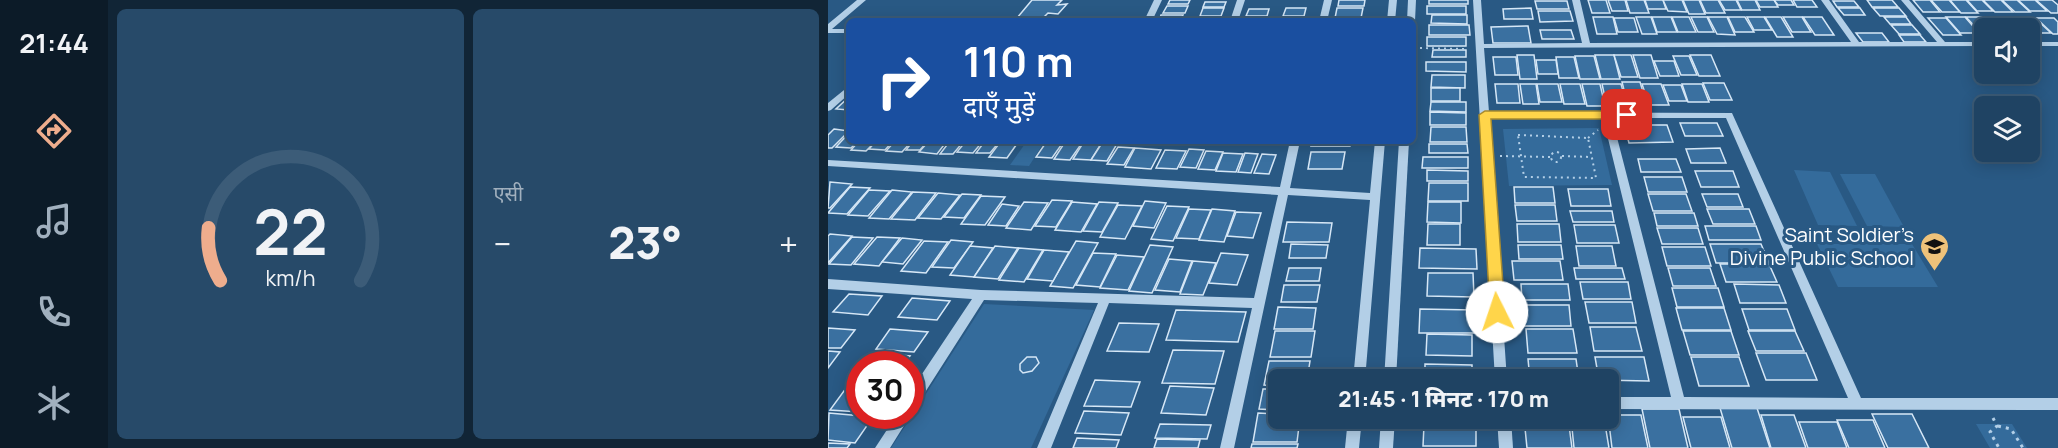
<!DOCTYPE html>
<html lang="hi">
<meta charset="utf-8">
<style>
:root{--surface:#1f4363;--page:#274a69;--text:#f1f3f6;--muted:#a1b0be;--line:#3c5c78;--accent:#eead8d}
body{margin:0;font-family:Manrope,"Noto Sans Devanagari",sans-serif;background:var(--page);color:var(--text);height:100vh;display:flex;flex-direction:column;font-size:22px;white-space:nowrap}
*{box-sizing:border-box;margin:0}
p{font-size:20px;color:var(--muted)}
.icon{flex:none;width:33px;height:33px;fill:none;stroke:currentColor;stroke-width:2;stroke-linecap:round;stroke-linejoin:round}
.map{position:relative;flex:1;overflow:hidden}
.sheet{display:flex;flex-direction:column;gap:9px;padding:9px;background:#112536;width:720px}
.sheet>*{flex:none}
.banner{position:absolute;left:18px;top:18px;width:570px;height:126px;border-radius:9px;box-shadow:0 3px 15px #0003,0 0 0 2px var(--line);background:#1a4fa0;color:#fff;overflow:hidden}
.fabs{position:absolute;left:1146px;top:18px;display:grid;gap:12px}
.fabs a{display:grid;place-items:center;width:66px;height:66px;border-radius:9px;background:var(--surface);box-shadow:0 3px 15px #0003,0 0 0 2px var(--line);font-size:30px}
.speed{position:absolute;left:18px;top:351px;display:flex;gap:12px;font-size:30px;font-weight:700;text-align:center}
.speed>*{display:grid;place-content:center;width:78px;height:78px;border-radius:50%;background:var(--surface);box-shadow:0 3px 15px #0003,0 0 0 2px var(--line);line-height:1}
.speed .limit{border:9px solid #d22;background:#fff;color:#111}
.pin{position:absolute;display:grid;place-items:center;width:51px;height:51px;color:#fff;margin:-26px;border-radius:12px;box-shadow:0 3px 9px #0006}
.me{position:absolute;width:66px;margin:-33px;rotate:356deg;stroke-linejoin:round;filter:drop-shadow(0 0 4px #0008)}
.turn{display:flex;align-items:center;gap:21px;height:126px;padding:0 18px;font-size:27px}
.turn .icon{width:78px;height:78px;stroke-width:2.5}
.turn b{display:block;font-size:42px;line-height:51px}
.big{font-size:45px;font-weight:800;line-height:1.1}
.sheet .card{flex:1;display:flex;flex-direction:column;justify-content:center;gap:9px;min-width:0;padding:0 21px;border-radius:9px;background:var(--page)}
.sheet .dial{align-items:center;gap:0}
.dial svg{height:156px;overflow:visible;fill:none;stroke:var(--line);stroke-width:7;stroke-linecap:round;text-anchor:middle}
.dial text{fill:var(--text);stroke:none}
.heat{display:flex;justify-content:space-between;align-items:center;font-size:33px;direction:ltr}
.sheet .tiles{flex:1;display:grid;gap:9px;grid-template-columns:repeat(2,1fr)}
.trip{position:absolute;left:440px;top:369px;width:351px;height:60px;border-radius:9px;background:var(--surface);box-shadow:0 3px 15px #0003,0 0 0 2px var(--line);font-weight:800;line-height:60px;text-align:center}
main{display:flex;flex:1;min-height:0}
.menu{display:flex;flex-direction:column;width:108px;justify-content:space-around;align-items:center;background:#0c1b28;color:var(--muted)}
.menu .icon{width:42px;height:42px}
.menu .current{color:var(--accent)}
.menu b{font-size:27px;color:var(--text)}
.map>svg:first-child{display:block}
</style>
<main>
<nav class="menu">
<b>21:44</b>
<svg class="icon current" aria-label="directions" viewBox="0 0 24 24"><path d="M12 3l9 9-9 9-9-9zM9 14v-3h6M13 9l2 2-2 2"/></svg>
<svg class="icon" aria-label="music" viewBox="0 0 24 24"><path d="M9 18V5l10-2v13"/><circle cx="6" cy="18" r="3"/><circle cx="16" cy="16" r="3"/></svg>
<svg class="icon" aria-label="phone" viewBox="0 0 24 24"><path d="M5 4h4l2 5-3 2q2 4 5 5l2-3 5 2v4C11 20 4 13 5 4z"/></svg>
<svg class="icon" aria-label="climate" viewBox="0 0 24 24"><path d="M12 3v18M4 7l16 10M4 17L20 7"/></svg>
</nav>
<section class="sheet">
<div class="tiles">
<div class="card dial"><svg viewBox="0 0 100 80">
<path d="M14 69A42 42 0 1 1 86 69"/>
<path d="M14 69A42 42 0 0 1 8 42" stroke="#eead8d"/>
<text x="50" y="56" font-size="32" font-weight="700">22</text>
<text x="50" y="72" font-size="11">km/h</text>
</svg></div>
<div class="card"><p>एसी</p>
<div class="heat"><a>−</a><b class="big">23°</b><a>+</a></div>
</div>
</div>
</section>
<div class="map">
<svg width="1230" height="448" viewBox="0 0 1230 448">
<rect width="100%" height="100%" fill="#295984"/>
<g fill="#346b9b">
<path d="M771 128 784 185 681 186 675 129Z"/>
<path d="M199 141H217L201 166 182 165Z"/>
<path d="M966 170 1002 172 1029 226 990 225Z"/>
<path d="M1012 174H1047L1076 227 1039 226Z"/>
<path d="M989 244H1084L1110 287H1010Z"/>
<path d="M156 304 266 310 203 448H63Z"/>
<path d="M1148 424H1184L1199 448H1162Z"/>
</g>
<g fill="#3a70a0" stroke="#d6e7f6" stroke-width="1.5">
<path d="M204 0H234L229 5 239 4 230 14 220 13 214 19 189 18Z"/>
<path d="M342 0H362L360 4H340Z"/>
<path d="M511 0H537L536 6H510Z"/>
<rect x="601" y="0" width="39" height="4"/>
<path d="M760 0H778L782 13H764Z"/>
<path d="M780 0H797L800 11H784Z"/>
<path d="M798 0H816L821 13H802Z"/>
<path d="M817 0H835L838 9H820Z"/>
<path d="M835 0H854L859 12 840 11Z"/>
<path d="M855 0H871L877 14H861Z"/>
<path d="M872 0H890L897 13H878Z"/>
<path d="M891 0H908L913 10H897Z"/>
<path d="M909 0H927L932 10H914Z"/>
<path d="M928 0H946L950 7H932Z"/>
<path d="M946 0H963L966 5H950Z"/>
<path d="M965 0H984L989 7H969Z"/>
<path d="M1039 0H1064L1070 7H1044Z"/>
<path d="M1085 0H1102L1112 12H1095Z"/>
<path d="M1103 0H1121L1132 12H1114Z"/>
<path d="M1122 0H1138L1150 13H1133Z"/>
<path d="M1139 0H1154L1165 11H1149Z"/>
<path d="M1155 0H1173L1185 12H1167Z"/>
<path d="M1174 0H1189L1202 12H1187Z"/>
<path d="M1190 0H1207L1219 11H1202Z"/>
<path d="M1208 0H1224L1230 5V13H1223Z"/>
<path d="M707 1H739L741 9H709Z"/>
<path d="M1005 1H1026L1031 7H1009Z"/>
<path d="M377 2H398L396 7H375Z"/>
<path d="M339 6H360L357 13H335Z"/>
<rect x="599" y="6" width="39" height="8"/>
<path d="M375 8H396L393 16H372Z"/>
<path d="M458 8H478L476 16H455Z"/>
<path d="M509 8H535L533 18H507Z"/>
<path d="M703 8 705 19H676L675 9Z"/>
<path d="M1010 8H1032L1037 15H1016Z"/>
<path d="M1045 8H1071L1078 16H1052Z"/>
<path d="M421 9H441L439 16H418Z"/>
<path d="M710 11H742L745 21 712 22Z"/>
<path d="M333 15H355L352 21H331Z"/>
<path d="M604 15H639V24L603 23Z"/>
<path d="M372 17H392L391 21H370Z"/>
<path d="M765 17H785L789 34H769Z"/>
<path d="M808 17H823L829 34H814Z"/>
<path d="M824 17H843L849 32H829Z"/>
<path d="M844 17H861L868 32H850Z"/>
<path d="M863 17H879L886 32H870Z"/>
<path d="M880 17H899L907 35 889 34Z"/>
<path d="M900 17H917L926 32H907Z"/>
<path d="M919 17H936L944 30H926Z"/>
<path d="M937 17H953L965 37H949Z"/>
<path d="M955 17H974L983 32H964Z"/>
<path d="M975 17H994L1006 35H987Z"/>
<path d="M1056 17H1078L1083 24H1062Z"/>
<path d="M1118 17H1137L1151 33H1132Z"/>
<path d="M1138 17H1154L1165 28 1150 30Z"/>
<path d="M786 18H806L810 32H790Z"/>
<path d="M1100 18H1118L1133 35H1115Z"/>
<path d="M1173 18H1190L1201 28H1184Z"/>
<path d="M1191 18H1207L1223 33H1206Z"/>
<path d="M1208 18H1226L1230 22V34H1225Z"/>
<path d="M1158 19H1174L1183 28H1167Z"/>
<path d="M601 25H641L642 35H601Z"/>
<path d="M1063 25H1084L1092 34H1071Z"/>
<path d="M700 26 703 43H665L663 27Z"/>
<path d="M712 30H743L746 39H714Z"/>
<path d="M1028 33H1054L1061 42H1035Z"/>
<path d="M1071 35H1092L1098 42H1076Z"/>
<rect x="599" y="37" width="39" height="9"/>
<path d="M605 50H638V57H604Z"/>
<path d="M689 55H706L709 79H692Z"/>
<path d="M767 55H786L792 79H773Z"/>
<path d="M786 55H803L810 77H793Z"/>
<path d="M805 55H823L830 78H812Z"/>
<path d="M862 55H883L892 76H871Z"/>
<path d="M747 56H766L772 79H752Z"/>
<path d="M845 56H861L869 75H853Z"/>
<path d="M665 57H688L690 75H667Z"/>
<path d="M728 57H746L751 78H731Z"/>
<path d="M708 60H728L730 74H710Z"/>
<path d="M826 61H846L851 76H832Z"/>
<path d="M598 62H638V72L598 71Z"/>
<path d="M604 75H637V88L603 87Z"/>
<path d="M794 82H812L818 102H799Z"/>
<path d="M875 83H896L904 100H882Z"/>
<path d="M667 84H690L692 103H669Z"/>
<path d="M692 84H708L711 104H695Z"/>
<path d="M709 84H730L734 102H712Z"/>
<path d="M732 84H752L757 104H736Z"/>
<path d="M754 84H772L777 106H759Z"/>
<path d="M774 84H793L798 102H778Z"/>
<path d="M814 84H833L841 105H821Z"/>
<path d="M854 84H874L881 102H860Z"/>
<path d="M835 85H853L859 101H841Z"/>
<rect x="603" y="88" width="29" height="13"/>
<path d="M21 97V110L8 109Z"/>
<path d="M603 102H638V112L602 111Z"/>
<path d="M602 112 638 113V125H602Z"/>
<path d="M852 123H889L895 136H857Z"/>
<path d="M796 125H839L845 142 801 143Z"/>
<path d="M603 127H638L639 142H602Z"/>
<path d="M6 129 21 131 4 148H0V135Z"/>
<path d="M21 133V141H30L23 148 8 147Z"/>
<path d="M31 141H48L38 151 23 150Z"/>
<path d="M48 141H65L57 150 41 149Z"/>
<path d="M67 141H84L74 152 58 151Z"/>
<path d="M85 141H100L92 150H78Z"/>
<path d="M101 141H119L109 154 91 152Z"/>
<path d="M122 141H136L125 154H112Z"/>
<path d="M138 141H155L145 153 129 152Z"/>
<path d="M157 141H172L162 153H148Z"/>
<path d="M173 141H191L179 158 161 157Z"/>
<path d="M219 141H236L224 158 208 157Z"/>
<path d="M484 141H523L522 146H483Z"/>
<path d="M237 142 254 143 242 160 226 159Z"/>
<path d="M255 143 273 144 263 160 245 159Z"/>
<path d="M274 143 289 144 279 161 263 160Z"/>
<path d="M601 144H639L640 153H601Z"/>
<path d="M290 147 306 148 296 165 279 164Z"/>
<path d="M307 148 333 150 323 169 297 167Z"/>
<path d="M892 148 898 163H863L858 149Z"/>
<path d="M361 149 376 150 368 168 352 167Z"/>
<path d="M337 150 358 151 349 169 328 168Z"/>
<path d="M378 151 395 152 387 170 370 169Z"/>
<path d="M483 152H517L514 169H480Z"/>
<path d="M395 153 415 154 408 172 388 171Z"/>
<path d="M417 153 430 154 423 173 410 172Z"/>
<path d="M434 154 448 155 441 174 426 173Z"/>
<path d="M595 157H640V168H594Z"/>
<path d="M810 159H848L853 172H813Z"/>
<path d="M599 170 640 171V181H599Z"/>
<path d="M867 171H905L911 187H873Z"/>
<path d="M816 177H854L859 192H820Z"/>
<path d="M2 182 24 184 2 208H0Z"/>
<path d="M601 183H640V201H600Z"/>
<path d="M22 187 42 188 19 214 0 213Z"/>
<path d="M686 187H725L727 203H687Z"/>
<path d="M740 189H780L783 206H743Z"/>
<path d="M41 190 62 191 40 216 20 215Z"/>
<path d="M64 190 84 192 61 219 41 218Z"/>
<path d="M85 192 108 193 87 220 63 219Z"/>
<path d="M110 193 132 195 113 219 90 218Z"/>
<path d="M134 194 153 195 136 218 116 217Z"/>
<path d="M820 194H858L864 211H825Z"/>
<path d="M874 194H910L915 207H879Z"/>
<path d="M153 196 177 197 157 225 133 224Z"/>
<path d="M224 200 244 201 228 227 207 226Z"/>
<path d="M317 201 338 203 326 228 305 226Z"/>
<path d="M196 202 220 203 203 230 178 228Z"/>
<path d="M244 202 269 204 253 232 227 230Z"/>
<path d="M271 202 290 203 274 232 255 231Z"/>
<path d="M600 202H633V223L599 222Z"/>
<path d="M174 204 191 206 178 226 160 225Z"/>
<path d="M290 205 314 206 297 239 272 237Z"/>
<path d="M687 205H727L729 221H689Z"/>
<path d="M339 206 361 207 345 241 323 239Z"/>
<path d="M361 209 383 210 371 239 348 238Z"/>
<path d="M384 209 407 211 396 242 371 240Z"/>
<path d="M879 209H921L927 224H885Z"/>
<path d="M742 211H784L786 222H745Z"/>
<path d="M408 212 433 213 425 238 399 236Z"/>
<path d="M826 213H866L870 226H829Z"/>
<path d="M459 222 504 223 501 242H455Z"/>
<path d="M600 224H632V245H599Z"/>
<path d="M689 224H731L733 242H690Z"/>
<path d="M746 225H787L791 243H749Z"/>
<path d="M877 226H928L933 240H881Z"/>
<path d="M829 228H870L875 244H834Z"/>
<path d="M2 234 24 236 0 263V236Z"/>
<path d="M24 237 45 238 23 265 1 264Z"/>
<path d="M49 237 72 238 51 266 26 264Z"/>
<path d="M74 238 94 240 75 264 54 262Z"/>
<path d="M123 240 145 242 126 268 104 267Z"/>
<path d="M96 241 120 242 98 273 73 271Z"/>
<path d="M248 241 270 243 245 288 222 286Z"/>
<path d="M463 244 500 245 498 258H461Z"/>
<path d="M882 244H933L941 263H888Z"/>
<path d="M322 245 345 247 324 293 301 291Z"/>
<path d="M690 245H733L735 259H691Z"/>
<path d="M142 246 165 248 146 277 122 275Z"/>
<path d="M167 246 190 248 170 279 146 277Z"/>
<path d="M748 246H784L788 266H751Z"/>
<path d="M834 247H877L883 266H839Z"/>
<path d="M191 248 215 250 196 282 171 280Z"/>
<path d="M592 248 648 249 649 269 591 268Z"/>
<path d="M216 250 241 252 225 281 199 279Z"/>
<path d="M265 253 288 254 272 287 248 285Z"/>
<path d="M393 253 420 255 409 285 381 283Z"/>
<path d="M289 255 316 257 300 290 272 288Z"/>
<path d="M341 259 364 261 352 292 327 290Z"/>
<path d="M365 261 388 263 375 295 352 294Z"/>
<path d="M684 261H732L735 280H686Z"/>
<path d="M892 264H941L949 282H898Z"/>
<path d="M461 268H493L491 281H458Z"/>
<path d="M746 268H794L797 279H748Z"/>
<path d="M840 268H882L888 286H845Z"/>
<path d="M600 273H645L646 297 599 296Z"/>
<path d="M752 282H800L803 299H755Z"/>
<path d="M693 284H740L742 300H694Z"/>
<path d="M906 284 951 285 958 303H912Z"/>
<path d="M456 285H492L489 302H453Z"/>
<path d="M844 288H890L896 307H849Z"/>
<path d="M21 294 54 296 40 315 5 312Z"/>
<path d="M84 298 122 301 109 320 70 317Z"/>
<path d="M757 302H804L808 323H761Z"/>
<path d="M691 305H741L743 326H693Z"/>
<path d="M450 307 488 308 485 329H446Z"/>
<path d="M848 308H896L903 330H854Z"/>
<path d="M592 309 647 310 648 333H591Z"/>
<path d="M914 309H959L967 330H921Z"/>
<path d="M348 310 418 312 410 342 338 340Z"/>
<path d="M291 323 331 324 321 352 279 351Z"/>
<path d="M762 327H808L814 351H766Z"/>
<path d="M0 328 27 330 13 348H0Z"/>
<path d="M62 329 100 332 86 352 48 349Z"/>
<path d="M698 329H745L749 353H700Z"/>
<path d="M447 331H487L483 357H442Z"/>
<path d="M855 331H903L911 355H862Z"/>
<path d="M920 331H967L976 351H928Z"/>
<path d="M599 334 644 335V356L598 355Z"/>
<path d="M345 350 396 351 387 384 334 383Z"/>
<path d="M0 351 12 352 0 368Z"/>
<path d="M44 353 82 356 76 364H36Z"/>
<path d="M928 353H978L989 380H938Z"/>
<path d="M199 357H208L211 363 204 371 195 373 192 370V364Z"/>
<path d="M767 357H816L821 381 771 380Z"/>
<path d="M863 357H911L921 386H871Z"/>
<path d="M700 359H748L751 380H702Z"/>
<path d="M441 361H482L479 380H450V386L436 385Z"/>
<path d="M597 364 644 365V380H597Z"/>
<path d="M24 380 32 381V412L2 410Z"/>
<path d="M267 380 312 382 303 407 256 406Z"/>
<path d="M342 386 386 388 378 415 333 413Z"/>
<path d="M435 389H450V410L431 409Z"/>
<path d="M892 408H929L942 448H904Z"/>
<path d="M814 409H851L860 448H822Z"/>
<path d="M256 411 301 413 293 435 247 433Z"/>
<path d="M1 413 45 417 27 443 0 440Z"/>
<path d="M430 413 450 414V418H472L469 442H425Z"/>
<path d="M1044 414H1084L1101 448H1060Z"/>
<path d="M780 415H813L820 448H784Z"/>
<path d="M933 415H966L978 448H943Z"/>
<path d="M855 417H893L902 448H863Z"/>
<path d="M597 418H648V423H596Z"/>
<path d="M696 418H740L744 448H699Z"/>
<path d="M743 418H776L781 448H746Z"/>
<path d="M1009 420H1045L1057 448H1021Z"/>
<path d="M971 422H1009L1019 448H980Z"/>
<path d="M332 424 383 425 379 439 327 438Z"/>
<path d="M596 425 648 426V446H595Z"/>
<path d="M249 438 291 440 288 448H245Z"/>
<path d="M329 439 372 440 370 448H326Z"/>
<path d="M0 443 22 444 19 448H0Z"/>
<path d="M424 444H470L469 448H423Z"/>
</g>
<g fill="none" stroke-linecap="round" stroke-linejoin="round">
<g stroke="#b3cfe7" stroke-width="2" stroke-dasharray="2 4" stroke-linecap="butt">
<path d="M592 48 640 49"/>
<path d="M690 135 760 138 768 178 696 177Z"/>
<path d="M760 138 770 130"/>
<circle cx="728" cy="157" r="5"/>
<path d="M672 156 722 157"/>
<path d="M734 156 763 157"/>
</g>
<g stroke="#b3cfe7" stroke-width="3" stroke-dasharray="3 5" stroke-linecap="butt">
<path d="M1165 418 1169 426 1162 432 1171 448"/>
<path d="M1170 426 1183 429 1195 448"/>
</g>
<g fill="#b3cfe7" fill-rule="evenodd">
<path d="M29 0H38L4 29H21V33H0V24Z"/>
<path d="M326 0H334L324 21H316Z"/>
<path d="M409 0H417L410 21H402Z"/>
<path d="M496 0H504L499 21H491Z"/>
<path d="M561 0H569L567 21H559Z"/>
<path d="M580 0H588L587 21 585 23V21H579Z"/>
<path d="M645 0H653L656 44 754 43 744 0H752L762 43 1023 42 993 0H1001L1031 42H1109L1073 0H1081L1117 42H1156V46L656 48 661 112 904 113 1033 398H1230V410L780 409V397H843L775 118H661L679 380H667ZM784 118H898L1020 398 856 397Z"/>
<rect x="1202" y="42" width="28" height="4"/>
<path d="M21 86V94L3 110 0 111V103Z"/>
<path d="M462 141H472L462 188 542 193 547 141H557L537 380H525L542 200 460 195 406 448H392L424 308 281 303 223 448H209L270 303 156 300 87 408 82 410V392L144 299 0 289V279L153 290 426 298 450 195 0 166V160L452 187Z"/>
<path d="M571 141H581L568 380H556Z"/>
<path d="M68 416H82L62 448H47Z"/>
<path d="M520 418H534L531 448H517Z"/>
<path d="M553 418H567L565 448H551Z"/>
<path d="M669 418H683L685 448H671Z"/>
</g>
</g>
<path fill="#ffd54a" stroke="#a68a30" stroke-width="1.5" d="M657 111H799L805 115 799 119H663L677 312 675 317 669 319 664 317 662 312 651 115Z"/>
<defs>
<symbol id="school-pin" viewBox="-11 -11 22 30"><path d="M0 17L-7.5 6A9.5 9.5 0 1 1 7.5 6Z" fill="#eec27a" stroke="#295984"/><path d="M0-5L7-2L0 1L-7-2ZM-4 1L0 2.5L4 1V4Q0 6-4 4Z" fill="#111"/></symbol>
</defs>
<g fill-rule="evenodd">
<use href="#school-pin" x="1090" y="230" width="33" height="45"/>
</g>
<g text-anchor="middle" dominant-baseline="central" stroke-width="6" stroke-linejoin="round" paint-order="stroke">
<g font-size="20" fill="#fff" stroke="#295984" text-anchor="end">
<text x="1086" y="234">Saint Soldier’s<tspan x="1086" dy="23">Divine Public School</tspan></text>
</g>
</g>
</svg>
<div class="fabs">
<a><svg class="icon" aria-label="sound" viewBox="0 0 24 24"><path d="M4 9h4l5-4v14l-5-4H4zM17 9q2 3 0 6"/></svg></a>
<a><svg class="icon" aria-label="layers" viewBox="0 0 24 24"><path d="M12 4l9 5-9 5-9-5zM3 14l9 5 9-5"/></svg></a>
</div>
<div class="speed"><div class="limit">30</div></div>
<div class="pin" style="left:799px;top:115px;background:#d93025"><svg class="icon" aria-label="arrive" viewBox="0 0 24 24"><path d="M6 21V4h12l-3 4 3 4H6"/></svg></div>
<svg class="me" style="left:669px;top:312px" viewBox="-20 -20 40 40"><circle r="19" fill="#fff"/><path d="M0-13L10 11 0 6-10 11z" fill="#ffd54a"/></svg>
<div class="trip">21:45 · 1 मिनट · 170 m</div>
<div class="banner">
<div class="turn"><svg class="icon" aria-label="right" viewBox="0 0 24 24"><path d="M7 20v-9h11M14 6l5 5-5 5"/></svg><div><b>110 m</b>दाएँ मुड़ें</div></div>
</div>
</div>
</main>
